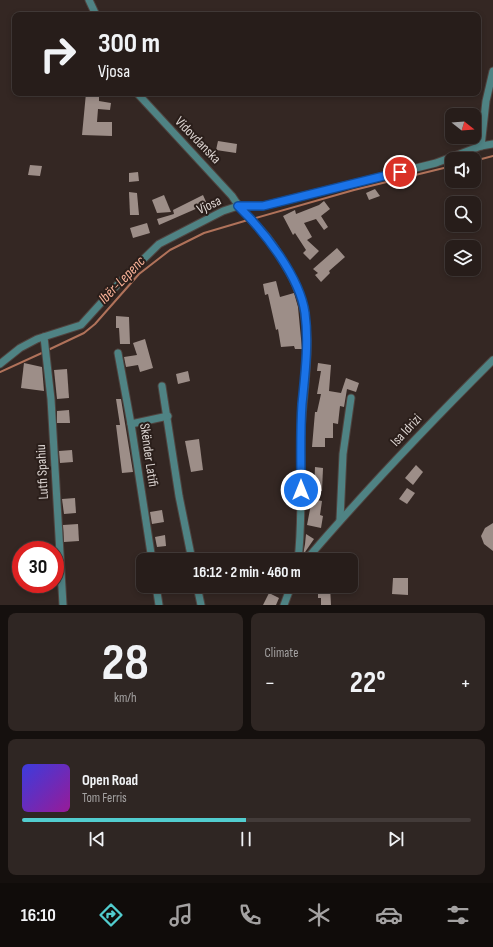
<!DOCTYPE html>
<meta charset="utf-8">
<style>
:root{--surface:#271d1a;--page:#2f2623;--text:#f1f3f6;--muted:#a4a2a2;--line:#433b39;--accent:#52cdcf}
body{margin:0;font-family:"Sofia Sans Condensed",sans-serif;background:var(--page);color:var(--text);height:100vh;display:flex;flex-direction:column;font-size:15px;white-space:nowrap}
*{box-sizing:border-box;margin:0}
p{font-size:13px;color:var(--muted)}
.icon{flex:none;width:22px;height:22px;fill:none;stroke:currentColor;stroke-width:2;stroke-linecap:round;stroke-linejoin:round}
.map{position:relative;height:605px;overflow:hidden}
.drawer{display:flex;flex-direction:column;gap:8px;padding:8px;background:#15100e;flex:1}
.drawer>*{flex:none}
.top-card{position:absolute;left:12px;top:12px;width:469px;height:84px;border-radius:8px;box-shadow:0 2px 6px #0003,0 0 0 1px var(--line);background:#271d1a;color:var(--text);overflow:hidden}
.needle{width:26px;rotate:107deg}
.buttons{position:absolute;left:445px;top:108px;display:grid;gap:8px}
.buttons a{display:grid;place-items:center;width:36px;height:36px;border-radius:8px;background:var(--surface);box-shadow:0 2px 6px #0003,0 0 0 1px var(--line);font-size:20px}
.speed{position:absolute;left:12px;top:541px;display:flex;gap:8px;font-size:20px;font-weight:700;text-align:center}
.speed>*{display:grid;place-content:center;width:52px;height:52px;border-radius:50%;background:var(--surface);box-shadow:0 2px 6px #0003,0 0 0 1px var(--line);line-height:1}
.speed .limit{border:6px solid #d22;background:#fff;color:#111}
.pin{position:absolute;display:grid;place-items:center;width:34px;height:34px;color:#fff;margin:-17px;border:2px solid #fff;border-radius:50%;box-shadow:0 1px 4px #0007}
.me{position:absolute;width:44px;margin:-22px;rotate:0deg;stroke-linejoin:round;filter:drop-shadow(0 0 3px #0008)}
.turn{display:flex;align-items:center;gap:14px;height:84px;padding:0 20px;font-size:18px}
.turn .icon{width:52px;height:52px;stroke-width:2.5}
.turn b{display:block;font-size:28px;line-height:34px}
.big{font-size:30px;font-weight:700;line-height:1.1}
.drawer .widget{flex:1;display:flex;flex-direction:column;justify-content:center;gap:6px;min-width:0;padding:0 14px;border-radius:8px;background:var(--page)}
.drawer .dial{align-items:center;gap:0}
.dial b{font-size:52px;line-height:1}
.song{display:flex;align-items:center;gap:12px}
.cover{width:48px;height:48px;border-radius:6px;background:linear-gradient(135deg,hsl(240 70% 55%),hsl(300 70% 35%))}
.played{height:4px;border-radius:2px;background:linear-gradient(90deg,var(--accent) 50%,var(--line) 50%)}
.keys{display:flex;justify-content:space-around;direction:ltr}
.heat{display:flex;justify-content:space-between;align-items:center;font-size:22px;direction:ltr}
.drawer .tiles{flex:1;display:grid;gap:8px;grid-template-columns:1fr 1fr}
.widget:last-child{grid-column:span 2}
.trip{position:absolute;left:136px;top:553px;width:222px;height:40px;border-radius:8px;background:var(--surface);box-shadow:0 2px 6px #0003,0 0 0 1px var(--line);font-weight:700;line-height:40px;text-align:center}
.menu{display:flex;height:64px;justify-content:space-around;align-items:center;background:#100c0a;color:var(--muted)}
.menu .icon{width:28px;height:28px}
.menu .active{color:var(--accent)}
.menu b{font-size:18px;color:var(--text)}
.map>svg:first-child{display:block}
</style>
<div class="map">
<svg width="493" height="605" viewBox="0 0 493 605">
<rect width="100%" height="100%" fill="#342723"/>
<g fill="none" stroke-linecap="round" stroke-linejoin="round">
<g stroke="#b0725a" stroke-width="2">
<path d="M474 161 493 156"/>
<path d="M252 219 354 190 452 166"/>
<path d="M48 350 84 333 95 324 139 274 170 250 204 233 248 220"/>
<path d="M0 372 44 352"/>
</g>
</g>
<g fill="#9d8e88">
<path d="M86 93H99V101L111 103 110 110 98 109 97 122H112V136L82 135Z"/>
<path d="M218 141 237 144 236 153 216 150Z"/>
<path d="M30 165 42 166 40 176 28 175Z"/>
<path d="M138 172 139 181 129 182V173Z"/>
<path d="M375 189 380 196 369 200 366 193Z"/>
<path d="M129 192 137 193 139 215H130Z"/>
<path d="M164 195 171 212 157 213 152 200Z"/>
<path d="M203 195 207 204 159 225 157 219 174 214 173 210Z"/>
<path d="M324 201 330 209 321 216 328 227 324 230 316 219 304 223 312 237 307 240 319 251 310 260 303 253 306 250 295 233 293 235 283 216 295 210 296 214 319 205Z"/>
<path d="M147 223 150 233 133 238 130 228Z"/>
<path d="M337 248 345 257 329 271 330 273 321 282 315 275 318 273 313 269Z"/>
<path d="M276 281 280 297 294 293 298 307 302 349H295L294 346 281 347 278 329 276 330 268 294 265 295 263 284Z"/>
<path d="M116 316 129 317 130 344H120L119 328H116Z"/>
<path d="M145 339 153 368 140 372 138 365 126 367 124 357 137 355 133 343Z"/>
<path d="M24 363 42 367 44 391 21 388Z"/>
<path d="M318 363 331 365 329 391 341 393 346 378 359 383 356 392 347 389 344 407 340 406 338 424 333 423V438H325V447H312L315 412H317L321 394H317L321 371H317Z"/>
<path d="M67 369 69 398 57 399 54 370Z"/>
<path d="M188 371 190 381 178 384 176 374Z"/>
<path d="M116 399H121L133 472 122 473 116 425H120Z"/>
<path d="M69 410 70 423H57V411Z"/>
<path d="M199 439 203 470 191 472 185 441Z"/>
<path d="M72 450 73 462 60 463 59 451Z"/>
<path d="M416 465 423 472 413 485 405 478Z"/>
<path d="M315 467 323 468 322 491H314Z"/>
<path d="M407 488 415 493 407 504 399 499Z"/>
<path d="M75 498 76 513 64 514 62 499Z"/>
<path d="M312 499 322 501 320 515 323 516 321 528 307 525Z"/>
<path d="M162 510 164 522 152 524 150 512Z"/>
<path d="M493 523V551L484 544 481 536 485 528Z"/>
<path d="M78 524 79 541 64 542 63 525Z"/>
<path d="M306 534 314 539 303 555 305 544Z"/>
<path d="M165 535 166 546 157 547 155 537Z"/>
<path d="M393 578H408V595L392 594Z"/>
<path d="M318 586H330L331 605H321V598H318Z"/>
<path d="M269 593 279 598 276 605H263Z"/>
</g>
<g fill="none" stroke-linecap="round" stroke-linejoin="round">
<defs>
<g id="minor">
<path d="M89 0 96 15"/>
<path d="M137 93 232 196C241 211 255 223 267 237 276 249 289 270 295 283 317 330 303 384 301 433 300 475 303 518 298 560"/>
<path d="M481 146 486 101 493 71"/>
<path d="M44 337 51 399 63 605"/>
<path d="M118 353 131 424 152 560"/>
<path d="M0 364 20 348 37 339 81 325 119 283 159 244 223 211 238 206H263L436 163 481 146 493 144"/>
<path d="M162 386 179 496 192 560"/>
<path d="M131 424 168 416"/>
<path d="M340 520 343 454 351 398"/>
<path d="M306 560C365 491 428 425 493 360"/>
<path d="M156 586 159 605"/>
<path d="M197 586 201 605"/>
<path d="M284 605 291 586"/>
</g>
</defs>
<use href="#minor" stroke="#4f433f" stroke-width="9"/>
<use href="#minor" stroke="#4f8384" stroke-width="7"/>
</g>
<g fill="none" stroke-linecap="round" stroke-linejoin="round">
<defs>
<path id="route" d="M301 490C301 461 300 433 302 404 305 374 309 343 305 313 300 277 264 231 238 206H263L400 172"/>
</defs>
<use href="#route" stroke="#114b97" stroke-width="10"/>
<use href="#route" stroke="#1a73e8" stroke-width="7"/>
</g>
<g text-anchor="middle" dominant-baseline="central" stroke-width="4" stroke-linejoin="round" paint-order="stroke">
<g font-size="14" fill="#dcd4d1" stroke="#2a1e1a">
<text transform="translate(198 140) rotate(46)">Vidovdanska</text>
<text transform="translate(209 205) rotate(-25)">Vjosa</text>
<text transform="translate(406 430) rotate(-47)">Isa Idrizi</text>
<text transform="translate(149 455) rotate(82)">Skënder Latifi</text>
<text transform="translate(42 472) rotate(-93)">Lutfi Spahiu</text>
</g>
<g font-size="15" font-style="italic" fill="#fbb399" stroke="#2a1e1a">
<text transform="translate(122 280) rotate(-46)">Ibër-Lepenc</text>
</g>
</g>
</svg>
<div class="buttons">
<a><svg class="needle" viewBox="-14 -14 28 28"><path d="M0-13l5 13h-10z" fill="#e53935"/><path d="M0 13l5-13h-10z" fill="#a4a2a2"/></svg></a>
<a><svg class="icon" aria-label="sound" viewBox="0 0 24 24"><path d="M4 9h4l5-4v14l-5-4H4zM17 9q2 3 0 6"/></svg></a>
<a><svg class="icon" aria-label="search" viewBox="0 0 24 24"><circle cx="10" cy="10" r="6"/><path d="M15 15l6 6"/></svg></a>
<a><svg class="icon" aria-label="layers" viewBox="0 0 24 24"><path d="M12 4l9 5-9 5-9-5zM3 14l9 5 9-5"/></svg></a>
</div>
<div class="speed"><div class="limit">30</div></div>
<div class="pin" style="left:400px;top:172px;background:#d93025"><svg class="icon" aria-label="arrive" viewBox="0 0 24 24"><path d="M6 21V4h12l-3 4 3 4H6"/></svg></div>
<svg class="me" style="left:301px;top:490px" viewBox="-20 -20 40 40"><circle r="17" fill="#1a73e8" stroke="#fff" stroke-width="3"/><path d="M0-11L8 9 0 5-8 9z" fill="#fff"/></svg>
<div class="trip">16:12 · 2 min · 460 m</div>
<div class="top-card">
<div class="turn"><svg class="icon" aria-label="right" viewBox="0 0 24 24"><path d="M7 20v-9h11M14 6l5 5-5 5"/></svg><div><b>300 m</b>Vjosa</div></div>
</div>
</div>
<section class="drawer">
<div class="tiles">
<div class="widget dial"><b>28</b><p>km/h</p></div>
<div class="widget"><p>Climate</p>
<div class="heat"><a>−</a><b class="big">22°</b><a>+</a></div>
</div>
<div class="widget">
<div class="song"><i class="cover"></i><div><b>Open Road</b><p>Tom Ferris</p></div></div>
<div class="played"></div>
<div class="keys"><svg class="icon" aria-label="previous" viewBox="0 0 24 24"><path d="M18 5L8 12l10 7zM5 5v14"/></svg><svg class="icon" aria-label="pause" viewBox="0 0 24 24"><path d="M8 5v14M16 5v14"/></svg><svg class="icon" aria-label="next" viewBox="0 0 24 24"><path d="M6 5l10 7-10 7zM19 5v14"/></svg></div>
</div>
</div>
</section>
<nav class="menu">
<b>16:10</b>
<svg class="icon active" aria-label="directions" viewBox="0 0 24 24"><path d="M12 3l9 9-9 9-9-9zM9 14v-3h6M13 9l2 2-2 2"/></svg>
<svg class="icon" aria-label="music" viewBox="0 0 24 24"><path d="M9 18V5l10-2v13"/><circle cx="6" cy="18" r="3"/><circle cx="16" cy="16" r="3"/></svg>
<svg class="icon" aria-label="phone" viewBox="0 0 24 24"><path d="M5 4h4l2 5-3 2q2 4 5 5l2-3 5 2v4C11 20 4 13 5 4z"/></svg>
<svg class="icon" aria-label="climate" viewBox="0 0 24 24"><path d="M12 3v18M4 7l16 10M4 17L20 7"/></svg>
<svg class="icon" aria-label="car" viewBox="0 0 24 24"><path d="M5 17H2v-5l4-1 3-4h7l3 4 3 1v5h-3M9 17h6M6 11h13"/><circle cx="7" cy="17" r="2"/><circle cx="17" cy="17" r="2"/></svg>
<svg class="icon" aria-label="filters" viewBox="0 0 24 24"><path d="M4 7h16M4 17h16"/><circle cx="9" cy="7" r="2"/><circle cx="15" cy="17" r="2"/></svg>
</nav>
